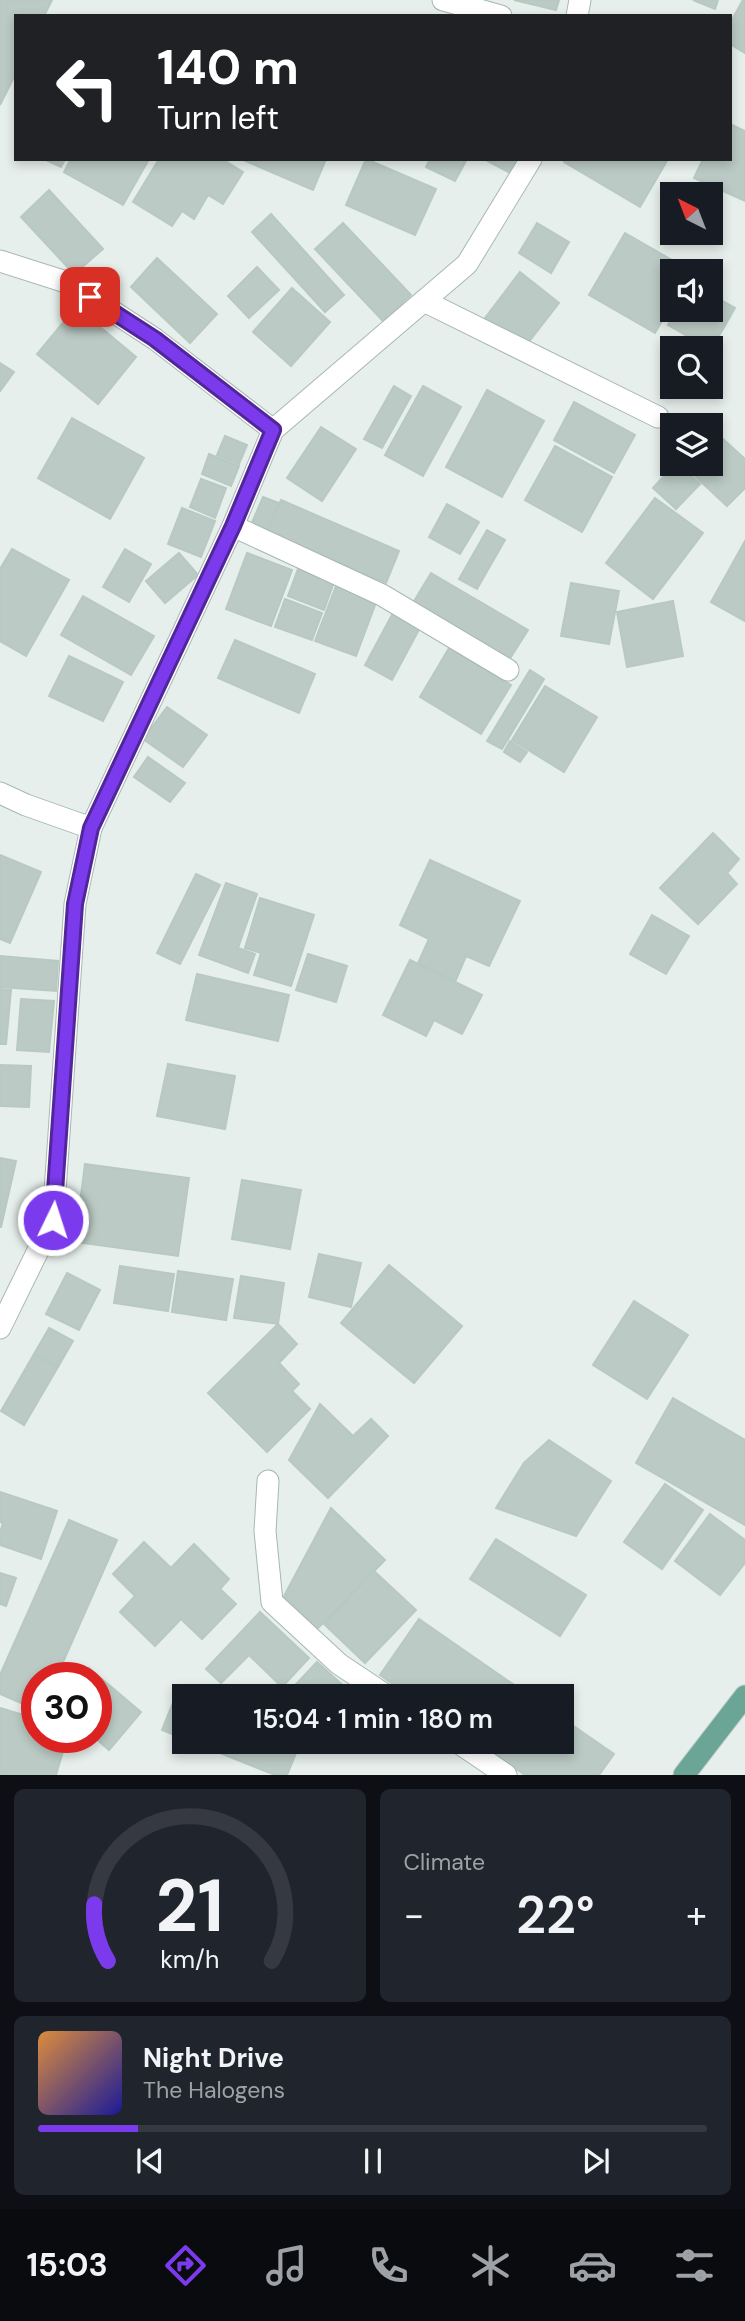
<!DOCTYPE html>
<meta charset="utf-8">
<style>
:root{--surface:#171b24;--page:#20242c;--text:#f1f3f6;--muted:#9ea1a6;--line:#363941;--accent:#7c3aed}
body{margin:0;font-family:"DM Sans",sans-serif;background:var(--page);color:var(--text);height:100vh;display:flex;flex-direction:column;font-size:26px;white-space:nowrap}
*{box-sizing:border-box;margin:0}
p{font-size:23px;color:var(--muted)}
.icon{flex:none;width:38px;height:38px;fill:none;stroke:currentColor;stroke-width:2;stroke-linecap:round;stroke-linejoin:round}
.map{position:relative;height:1775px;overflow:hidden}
.panel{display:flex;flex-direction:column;gap:14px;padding:14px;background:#0d0f14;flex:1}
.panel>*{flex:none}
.guide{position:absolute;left:14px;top:14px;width:718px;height:147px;border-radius:0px;box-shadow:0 4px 10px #0003;background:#202124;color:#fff;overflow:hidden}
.needle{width:46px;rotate:318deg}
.controls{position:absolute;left:660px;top:182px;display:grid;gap:14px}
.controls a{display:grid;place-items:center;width:63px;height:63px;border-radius:0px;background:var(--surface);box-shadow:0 4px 10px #0003;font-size:35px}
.speed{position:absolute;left:21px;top:1662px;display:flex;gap:14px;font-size:35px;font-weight:700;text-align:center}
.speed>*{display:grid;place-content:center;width:91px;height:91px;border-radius:50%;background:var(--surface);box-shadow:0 4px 10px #0003;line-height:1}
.speed .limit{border:10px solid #d22;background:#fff;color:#111}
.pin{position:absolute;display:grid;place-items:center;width:60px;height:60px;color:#fff;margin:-30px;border-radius:14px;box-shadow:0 4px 10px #0006}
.me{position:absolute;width:77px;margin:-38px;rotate:4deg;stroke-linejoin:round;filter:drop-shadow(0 0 5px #0008)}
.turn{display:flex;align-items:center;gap:24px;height:147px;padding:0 28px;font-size:32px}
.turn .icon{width:91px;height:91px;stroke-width:2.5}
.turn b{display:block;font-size:49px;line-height:60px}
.big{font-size:52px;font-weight:600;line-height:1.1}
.panel .widget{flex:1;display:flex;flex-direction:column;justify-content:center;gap:10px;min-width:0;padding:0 24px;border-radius:10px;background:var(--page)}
.panel .dial{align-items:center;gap:0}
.dial svg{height:182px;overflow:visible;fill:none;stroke:var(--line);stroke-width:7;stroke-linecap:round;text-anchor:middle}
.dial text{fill:var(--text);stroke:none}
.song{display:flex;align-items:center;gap:21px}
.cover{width:84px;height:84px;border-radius:10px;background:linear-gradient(135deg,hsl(30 70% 55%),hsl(240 70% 35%))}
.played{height:7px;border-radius:4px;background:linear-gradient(90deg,var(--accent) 15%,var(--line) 15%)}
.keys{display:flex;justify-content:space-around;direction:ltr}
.heat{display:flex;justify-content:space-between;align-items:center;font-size:38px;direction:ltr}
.panel .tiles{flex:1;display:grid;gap:14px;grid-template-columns:1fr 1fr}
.widget:last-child{grid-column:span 2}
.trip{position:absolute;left:172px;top:1684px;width:402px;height:70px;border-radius:0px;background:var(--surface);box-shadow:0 4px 10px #0003;font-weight:600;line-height:70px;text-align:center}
.menu{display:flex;height:112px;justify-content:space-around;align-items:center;background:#090b0e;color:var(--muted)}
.menu .icon{width:49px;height:49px}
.menu .active{color:var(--accent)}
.menu b{font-size:32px;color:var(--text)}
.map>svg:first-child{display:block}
</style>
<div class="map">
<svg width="745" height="1775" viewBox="0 0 745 1775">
<rect width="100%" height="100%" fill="#e6efeb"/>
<g fill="#bbcac4" stroke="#b8c9c2" stroke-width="2">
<path d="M0 0H52L44 16H16V73L0 105Z"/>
<path d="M514 0H559L556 10Z"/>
<path d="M693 0H718L715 9Z"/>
<path d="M743 0H745V53L730 44V23Z"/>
<path d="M730 124 745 131V201L694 178 703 159H730Z"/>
<path d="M44 159H65L61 167Z"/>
<path d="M71 159H149L123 205 64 172Z"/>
<path d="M159 159H222L243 172 223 204 208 195 194 219 182 211 172 226 133 202Z"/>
<path d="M241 159H326L313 190Z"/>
<path d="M366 159 436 189 415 235 346 205Z"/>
<path d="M430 159H467L455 181 426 167Z"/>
<path d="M484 159H519L512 174Z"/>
<path d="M566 159H668L640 207 564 162Z"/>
<path d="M49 190 103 249 74 274 21 217Z"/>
<path d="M271 214 344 295 325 312 252 232Z"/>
<path d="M343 223 411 295 383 321 315 249Z"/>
<path d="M537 223 569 242 551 273 519 253Z"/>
<path d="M625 233 691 271H672V304L655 333 589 295Z"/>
<path d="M157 258 217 314 190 343 131 287Z"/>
<path d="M257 267 279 290 249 318 228 296Z"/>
<path d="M520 272 559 303 524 348 485 318Z"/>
<path d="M292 288 330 322 291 366 253 332Z"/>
<path d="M710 294 735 308 711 350 668 325 677 310H710Z"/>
<path d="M76 307 136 357 98 404 37 354Z"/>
<path d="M0 363 14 372 0 391Z"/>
<path d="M394 386 411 396 382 448 364 439Z"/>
<path d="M423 386 461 407 423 476 385 455Z"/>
<path d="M487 390 544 421 502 497 446 467Z"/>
<path d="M574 402 635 435 614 473 554 440Z"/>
<path d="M72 418 144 458 110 519 38 478Z"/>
<path d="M321 427 356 449 322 501 287 478Z"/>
<path d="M710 427 745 459V488L727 506 682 464H710Z"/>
<path d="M225 436 247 445 239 464 217 455Z"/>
<path d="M555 446 612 477 582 532 525 500Z"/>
<path d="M209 454 239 466 231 486 202 474Z"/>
<path d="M675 464H678L700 484 676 509 653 488Z"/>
<path d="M201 479 226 488 215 518 190 507Z"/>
<path d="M263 497 279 503 266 532 251 525Z"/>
<path d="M655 498 703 533 653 599 606 563Z"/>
<path d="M281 500 399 551 386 583 267 532Z"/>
<path d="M447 504 479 522 460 554 429 537Z"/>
<path d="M182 508 215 521 201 557 168 544Z"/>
<path d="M487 530 505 540 477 589 459 579Z"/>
<path d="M745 541V621L711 602Z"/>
<path d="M12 549 69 580 26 656 0 641V569Z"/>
<path d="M125 549 151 564 129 602 103 587Z"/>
<path d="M179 553 198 575 165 603 146 581Z"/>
<path d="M247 553 292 570 271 626 226 609Z"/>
<path d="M298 569 334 582 324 610 288 596Z"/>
<path d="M431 573 528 630 509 660 413 603Z"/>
<path d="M338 581 378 597 356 656 315 641Z"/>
<path d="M571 583 619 591 609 644 561 636Z"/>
<path d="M83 596 154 636 131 675 61 635Z"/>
<path d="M285 599 322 613 312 640 275 627Z"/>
<path d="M673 601 683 656 627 667 617 612Z"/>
<path d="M394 611 421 626 392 680 365 665Z"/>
<path d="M235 640 315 674 299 713 218 678Z"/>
<path d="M449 648 511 685 481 734 420 697Z"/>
<path d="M69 656 123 682 103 721 49 696Z"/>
<path d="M530 670 544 679 502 749 487 741Z"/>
<path d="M545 686 597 717 564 772 512 740Z"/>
<path d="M167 707 207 735 183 767 143 739Z"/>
<path d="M510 741 527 752 520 762 504 752Z"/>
<path d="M148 757 185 783 170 802 134 777Z"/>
<path d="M713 833 739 859 727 873 737 884 698 924 660 888Z"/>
<path d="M0 855 41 872 10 943 0 939Z"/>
<path d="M430 860 520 901 489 966 466 956 455 982 418 963 429 939 400 925Z"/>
<path d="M196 874 220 885 180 964 157 953Z"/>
<path d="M226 883 257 894 238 948 255 954 248 973 199 955Z"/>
<path d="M260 898 314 915 291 986 254 975 261 953 245 948Z"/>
<path d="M652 915 689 936 666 974 630 954Z"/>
<path d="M308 954 347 966 336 1002 296 990Z"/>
<path d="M0 956 58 961 56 991 0 987Z"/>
<path d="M410 960 482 995 462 1034 434 1020 426 1036 383 1015Z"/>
<path d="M197 974 289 995 278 1041 186 1020Z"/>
<path d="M0 989 11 990 6 1044H0Z"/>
<path d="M21 999 54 1001 49 1052 17 1050Z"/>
<path d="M168 1064 235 1076 225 1129 157 1116Z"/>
<path d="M0 1065 31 1066 29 1107 0 1106Z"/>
<path d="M0 1158 16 1161 1 1227H0Z"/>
<path d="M85 1164 189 1178 178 1256 75 1242Z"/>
<path d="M242 1180 301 1190 290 1249 232 1239Z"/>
<path d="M319 1254 361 1263 351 1307 309 1297Z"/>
<path d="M389 1265 462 1326 414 1383 341 1323Z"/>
<path d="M120 1266 174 1274 168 1311 114 1303Z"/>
<path d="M178 1271 233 1279 226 1320 172 1312Z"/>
<path d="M67 1273 100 1290 79 1330 46 1314Z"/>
<path d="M241 1276 284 1283 278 1324 234 1318Z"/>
<path d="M634 1301 688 1335 647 1399 593 1365Z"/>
<path d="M278 1324 297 1344 279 1363 299 1384 292 1391 310 1409 267 1452 208 1393Z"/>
<path d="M49 1328 73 1341 58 1367 34 1354Z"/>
<path d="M34 1354 58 1367 24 1425 1 1411Z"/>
<path d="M673 1398 745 1440V1525L636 1463Z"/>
<path d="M320 1404 353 1436 371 1419 388 1436 328 1498 289 1460Z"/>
<path d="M549 1440 611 1481 576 1536 496 1508 524 1463Z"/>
<path d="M665 1484 703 1510 662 1569 624 1542Z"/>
<path d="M0 1492 57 1511 41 1559 0 1545V1533L3 1523 0 1522Z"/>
<path d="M331 1508 385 1560 317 1629 284 1596Z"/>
<path d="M710 1514 745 1540V1563L720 1595 675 1561Z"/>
<path d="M69 1520 117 1540 56 1678H37V1710L0 1694V1675Z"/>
<path d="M496 1539 586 1595 560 1636 470 1579Z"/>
<path d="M144 1542 171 1568 194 1544 229 1579 220 1589 236 1604 202 1639 181 1619 155 1646 120 1612 135 1596 113 1574Z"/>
<path d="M374 1571 416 1610 365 1663 324 1624Z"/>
<path d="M0 1573 16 1578 6 1606 0 1604Z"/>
<path d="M260 1612 309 1658 282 1687 249 1655 221 1683 206 1669Z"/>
<path d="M419 1619 530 1696H410L380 1675Z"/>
<path d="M317 1662 347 1689 341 1696H285Z"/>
<path d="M89 1668 141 1712 109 1750 95 1738 96 1678H80Z"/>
<path d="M176 1695 184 1698V1739L162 1730Z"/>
<path d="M0 1708 37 1719V1738H67L56 1775H0Z"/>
<path d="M562 1718 614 1754 599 1775H525L476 1741H562Z"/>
<path d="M190 1741H301L287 1775H275Z"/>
</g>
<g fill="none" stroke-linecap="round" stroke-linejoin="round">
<defs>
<g id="minor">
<path d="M443 0 501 16"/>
<path d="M577 16 580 0"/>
<path d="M0 261 69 283 155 339 273 430"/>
<path d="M424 301 658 417"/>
<path d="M233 526 382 595 508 670"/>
<path d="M0 793 26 805 91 828"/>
<path d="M0 1328 53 1220 75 904 91 828 233 526 273 430 467 264 531 159"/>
<path d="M268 1481 265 1531 272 1602 339 1664 387 1696"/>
<path d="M456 1741 506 1775"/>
</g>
<path id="major" d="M684 1775 745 1696"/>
</defs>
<use href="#minor" stroke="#a8b8b2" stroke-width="23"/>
<use href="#major" stroke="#c2cac8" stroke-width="23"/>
<use href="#minor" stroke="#fff" stroke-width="21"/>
<use href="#major" stroke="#6aa596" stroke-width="21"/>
</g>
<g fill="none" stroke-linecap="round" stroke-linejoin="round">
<defs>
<path id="route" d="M53 1220 75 904 91 828 233 526 273 430 155 339 90 297"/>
</defs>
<use href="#route" stroke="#51269a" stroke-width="18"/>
<use href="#route" stroke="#7c3aed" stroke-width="12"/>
</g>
</svg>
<div class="controls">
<a><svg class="needle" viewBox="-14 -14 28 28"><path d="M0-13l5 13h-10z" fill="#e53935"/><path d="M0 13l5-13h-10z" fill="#9ea1a6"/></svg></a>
<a><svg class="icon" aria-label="sound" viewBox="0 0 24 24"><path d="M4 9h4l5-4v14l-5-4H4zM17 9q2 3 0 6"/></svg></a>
<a><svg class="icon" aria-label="search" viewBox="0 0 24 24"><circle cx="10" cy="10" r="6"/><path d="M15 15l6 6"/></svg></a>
<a><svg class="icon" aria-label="layers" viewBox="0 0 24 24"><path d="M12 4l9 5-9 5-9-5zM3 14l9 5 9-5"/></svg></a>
</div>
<div class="speed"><div class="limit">30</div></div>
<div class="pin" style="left:90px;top:297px;background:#d93025"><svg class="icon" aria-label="arrive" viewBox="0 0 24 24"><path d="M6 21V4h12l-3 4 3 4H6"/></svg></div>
<svg class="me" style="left:53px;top:1220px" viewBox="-20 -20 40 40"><circle r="17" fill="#7c3aed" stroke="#fff" stroke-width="3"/><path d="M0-11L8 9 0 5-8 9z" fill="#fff"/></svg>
<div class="trip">15:04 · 1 min · 180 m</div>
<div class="guide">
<div class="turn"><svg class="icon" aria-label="left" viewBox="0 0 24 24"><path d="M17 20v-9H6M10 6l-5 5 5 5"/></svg><div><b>140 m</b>Turn left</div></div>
</div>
</div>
<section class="panel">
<div class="tiles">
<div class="widget dial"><svg viewBox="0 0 100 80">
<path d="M14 69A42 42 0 1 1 86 69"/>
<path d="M14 69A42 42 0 0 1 8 44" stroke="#7c3aed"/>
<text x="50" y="56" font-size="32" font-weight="700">21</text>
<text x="50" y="72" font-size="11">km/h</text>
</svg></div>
<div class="widget"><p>Climate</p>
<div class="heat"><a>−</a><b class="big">22°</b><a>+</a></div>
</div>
<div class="widget">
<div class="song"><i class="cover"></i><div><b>Night Drive</b><p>The Halogens</p></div></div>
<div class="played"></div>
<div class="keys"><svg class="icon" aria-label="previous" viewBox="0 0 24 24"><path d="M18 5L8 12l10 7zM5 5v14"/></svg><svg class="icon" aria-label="pause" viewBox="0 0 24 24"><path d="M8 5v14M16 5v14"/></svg><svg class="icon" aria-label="next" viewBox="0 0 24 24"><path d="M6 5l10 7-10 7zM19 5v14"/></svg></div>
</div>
</div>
</section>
<nav class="menu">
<b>15:03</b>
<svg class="icon active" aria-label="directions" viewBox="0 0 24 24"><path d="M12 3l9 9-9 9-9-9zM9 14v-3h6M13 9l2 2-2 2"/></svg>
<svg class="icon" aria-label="music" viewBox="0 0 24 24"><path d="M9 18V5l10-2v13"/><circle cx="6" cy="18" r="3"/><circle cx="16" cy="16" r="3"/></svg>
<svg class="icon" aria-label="phone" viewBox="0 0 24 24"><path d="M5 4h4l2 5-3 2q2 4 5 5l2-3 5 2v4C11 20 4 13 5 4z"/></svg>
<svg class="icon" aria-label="climate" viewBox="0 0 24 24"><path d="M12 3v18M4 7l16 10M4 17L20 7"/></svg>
<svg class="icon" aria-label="car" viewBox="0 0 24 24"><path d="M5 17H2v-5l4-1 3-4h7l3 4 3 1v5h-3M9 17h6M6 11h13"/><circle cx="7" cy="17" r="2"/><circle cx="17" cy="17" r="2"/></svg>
<svg class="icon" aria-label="filters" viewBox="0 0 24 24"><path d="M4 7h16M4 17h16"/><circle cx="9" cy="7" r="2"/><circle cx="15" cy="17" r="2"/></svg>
</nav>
